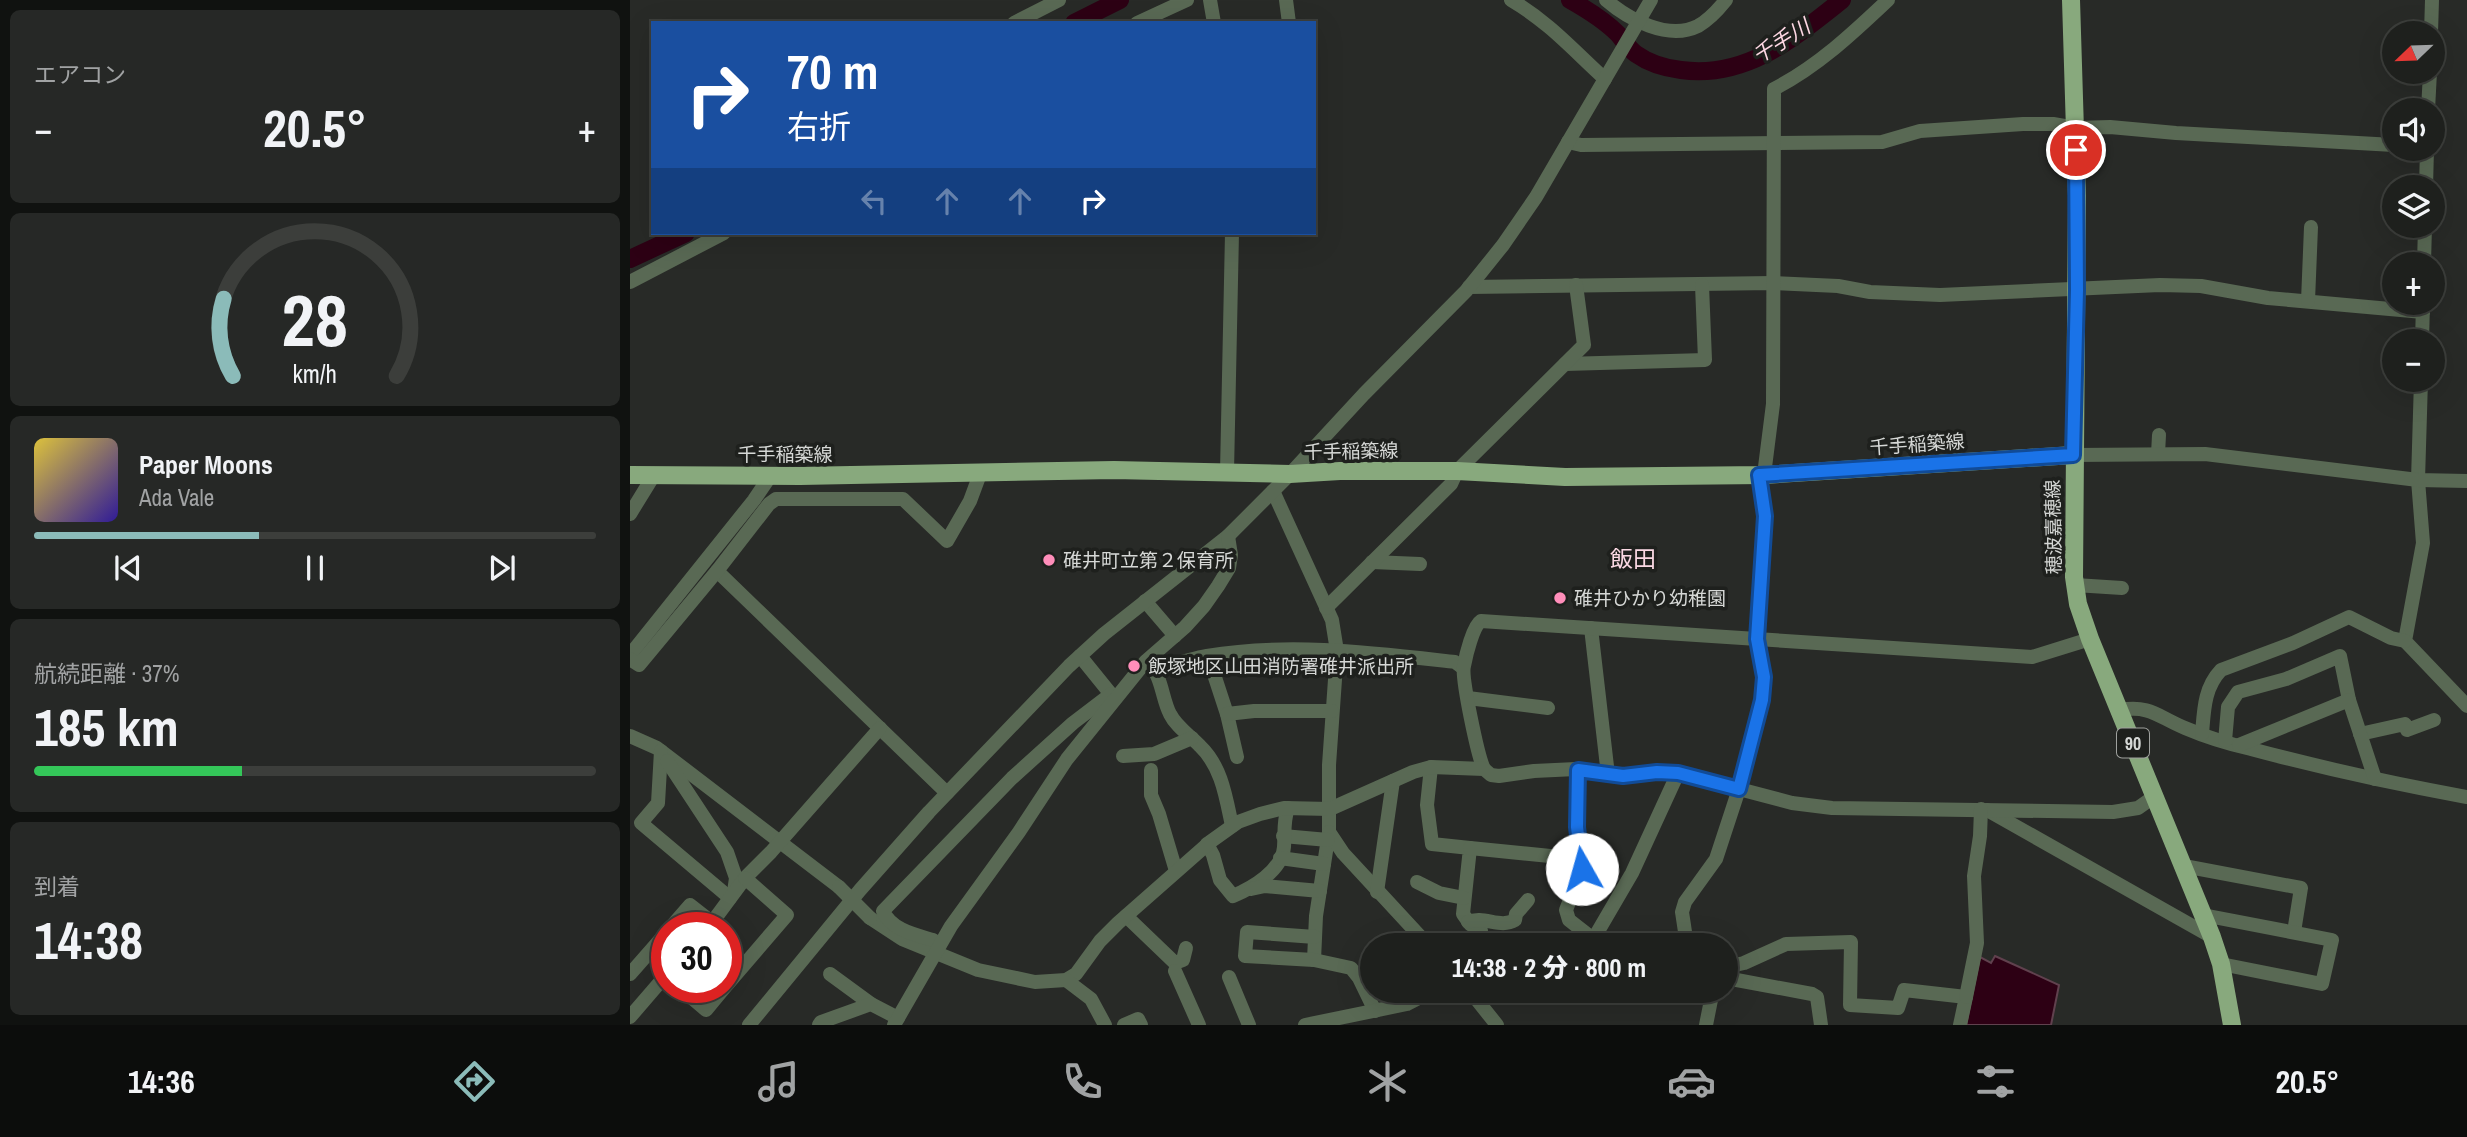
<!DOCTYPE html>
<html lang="ja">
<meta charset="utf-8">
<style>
:root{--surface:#1e201d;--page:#262826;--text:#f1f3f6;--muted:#a1a3a4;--line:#3c3e3b;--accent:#8bbbb9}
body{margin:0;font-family:"Archivo Narrow","Noto Sans JP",sans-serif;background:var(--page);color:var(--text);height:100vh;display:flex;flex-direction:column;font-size:26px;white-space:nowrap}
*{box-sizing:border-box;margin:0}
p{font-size:23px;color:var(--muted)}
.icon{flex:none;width:38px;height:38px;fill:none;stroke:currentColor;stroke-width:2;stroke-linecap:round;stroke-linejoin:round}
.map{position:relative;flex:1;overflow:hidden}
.panel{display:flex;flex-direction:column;gap:10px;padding:10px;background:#101210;width:630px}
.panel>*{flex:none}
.guide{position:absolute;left:21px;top:21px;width:665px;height:214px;border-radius:0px;box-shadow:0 7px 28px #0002,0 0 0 2px var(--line);background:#1a4fa0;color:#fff;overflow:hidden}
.needle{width:46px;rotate:247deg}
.buttons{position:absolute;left:1752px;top:21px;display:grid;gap:14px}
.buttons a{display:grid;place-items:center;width:63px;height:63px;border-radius:50%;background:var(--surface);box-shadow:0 7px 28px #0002,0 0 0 2px var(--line);font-size:35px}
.speed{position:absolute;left:21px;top:912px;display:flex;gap:14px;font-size:35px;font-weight:700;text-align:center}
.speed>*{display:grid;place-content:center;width:91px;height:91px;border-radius:50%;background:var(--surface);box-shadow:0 7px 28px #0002,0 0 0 2px var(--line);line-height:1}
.speed .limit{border:10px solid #d22;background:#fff;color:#111}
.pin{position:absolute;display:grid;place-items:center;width:60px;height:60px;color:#fff;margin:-30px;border:4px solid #fff;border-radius:50%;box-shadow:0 2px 7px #0007}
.me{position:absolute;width:77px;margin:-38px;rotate:353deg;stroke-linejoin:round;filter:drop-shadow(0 0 5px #0008)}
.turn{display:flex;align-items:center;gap:24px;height:147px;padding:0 21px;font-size:32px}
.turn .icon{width:91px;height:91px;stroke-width:2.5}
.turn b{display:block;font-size:49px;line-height:60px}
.lanes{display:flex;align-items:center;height:66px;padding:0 21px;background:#0003;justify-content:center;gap:35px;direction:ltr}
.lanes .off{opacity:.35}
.big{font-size:52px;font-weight:800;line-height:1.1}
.panel .tile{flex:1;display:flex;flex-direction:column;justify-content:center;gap:10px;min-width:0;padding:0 24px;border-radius:10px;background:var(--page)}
.panel .dial{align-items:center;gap:0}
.dial svg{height:182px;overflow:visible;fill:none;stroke:var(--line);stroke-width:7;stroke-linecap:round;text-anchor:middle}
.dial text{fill:var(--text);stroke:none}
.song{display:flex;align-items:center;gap:21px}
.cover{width:84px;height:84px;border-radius:10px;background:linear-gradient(135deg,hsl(50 70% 55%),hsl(250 70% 35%))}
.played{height:7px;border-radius:4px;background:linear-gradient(90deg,var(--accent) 40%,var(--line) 40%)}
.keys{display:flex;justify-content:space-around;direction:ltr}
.heat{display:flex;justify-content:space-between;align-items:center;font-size:38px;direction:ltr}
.charge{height:10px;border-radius:5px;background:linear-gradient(90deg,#34c759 37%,var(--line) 0)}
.trip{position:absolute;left:730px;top:933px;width:378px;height:70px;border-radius:35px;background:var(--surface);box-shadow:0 7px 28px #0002,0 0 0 2px var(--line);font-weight:800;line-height:70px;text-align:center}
.tab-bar{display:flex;height:112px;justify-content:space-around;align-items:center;background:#0c0d0c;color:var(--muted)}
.tab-bar .icon{width:49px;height:49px}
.tab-bar .active{color:var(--accent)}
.tab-bar b{font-size:32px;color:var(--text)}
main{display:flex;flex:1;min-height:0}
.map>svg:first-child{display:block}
</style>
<main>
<section class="panel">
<div class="tile"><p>エアコン</p>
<div class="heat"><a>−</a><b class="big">20.5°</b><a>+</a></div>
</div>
<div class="tile dial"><svg viewBox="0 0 100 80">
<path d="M14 69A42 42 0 1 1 86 69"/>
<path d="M14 69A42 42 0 0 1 10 35" stroke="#8bbbb9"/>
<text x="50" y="56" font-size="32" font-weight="700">28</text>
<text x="50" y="72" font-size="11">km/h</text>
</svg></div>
<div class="tile">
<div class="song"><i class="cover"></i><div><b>Paper Moons</b><p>Ada Vale</p></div></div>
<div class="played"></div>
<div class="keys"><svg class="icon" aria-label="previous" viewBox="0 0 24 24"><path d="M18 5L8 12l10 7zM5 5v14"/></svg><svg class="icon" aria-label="pause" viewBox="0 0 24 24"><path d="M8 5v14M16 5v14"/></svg><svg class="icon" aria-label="next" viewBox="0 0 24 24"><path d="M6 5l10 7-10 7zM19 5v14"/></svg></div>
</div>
<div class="tile"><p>航続距離 · 37%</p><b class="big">185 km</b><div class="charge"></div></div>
<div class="tile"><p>到着</p><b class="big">14:38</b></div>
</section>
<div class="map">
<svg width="1837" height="1025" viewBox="0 0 1837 1025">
<rect width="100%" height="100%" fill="#282a27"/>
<path fill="#2d0014" stroke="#60414e" stroke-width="2" d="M1365 956 1429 985 1421 1025H1336L1350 957 1361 963Z"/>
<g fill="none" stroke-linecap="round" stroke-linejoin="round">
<g stroke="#2d0014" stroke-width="18">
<path d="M940 0C956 9 975 21 988 34 994 41 999 49 1006 54 1020 64 1034 68 1051 70 1116 79 1164 38 1212 0"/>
<path d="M444 23 490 0"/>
<path d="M0 259 56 233"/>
</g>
<g stroke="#596954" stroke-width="14">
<path d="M580 0 584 23"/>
<path d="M656 0 659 23"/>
<path d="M881 0C920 23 943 50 975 79"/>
<path d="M976 0C998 19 1038 41 1068 26 1079 20 1088 10 1096 0"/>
<path d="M384 23 429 0"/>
<path d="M507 23 557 0"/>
<path d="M1801 33 1802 0"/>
<path d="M1798 110 1800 72"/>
<path d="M938 142 951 145 1252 142 1290 131 1393 124H1423L1446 128 1480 127 1546 133 1764 145"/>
<path d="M1796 187 1797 149"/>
<path d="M1794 264 1795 226"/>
<path d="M0 282 94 233"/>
<path d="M839 287 1144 283 1208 286 1240 292 1310 295 1530 285 1571 286 1638 298 1793 312"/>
<path d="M1678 301 1681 227"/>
<path d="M1792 341 1793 304"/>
<path d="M935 364 1075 360 1072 285"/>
<path d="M1791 380 1788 480 1793 543 1775 641 1837 706"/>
<path d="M1528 454 1529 435"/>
<path d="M1443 455 1575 454 1788 480 1837 481"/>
<path d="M597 472 602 233"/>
<path d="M1134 475 1143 404 1144 89C1188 66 1222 34 1258 0"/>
<path d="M643 491 702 620 707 651 699 765V832L686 916 684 960"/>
<path d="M0 514 24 475"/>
<path d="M742 562 790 564"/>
<path d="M87 571 317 793"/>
<path d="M1445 585 1492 588"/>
<path d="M515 601 545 636"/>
<path d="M696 608 821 484 827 471 954 345 946 285"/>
<path d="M961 628 978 775"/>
<path d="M0 655 124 500 141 475"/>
<path d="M450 656 484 698"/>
<path d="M578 656 597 714 607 757"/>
<path d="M0 659 9 665 87 571 139 504 146 499H273L317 541 340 501 350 474"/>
<path d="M519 664C532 676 532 699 540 714 547 728 560 735 570 746 592 767 596 798 602 826"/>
<path d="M525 670C542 665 560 659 577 656 659 642 744 653 825 662L833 668"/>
<path d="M838 698 918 708"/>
<path d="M1490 710C1521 705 1528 717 1555 728 1576 737 1599 744 1621 749 1692 768 1765 784 1837 797"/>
<path d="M597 714 624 711H702"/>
<path d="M1572 734C1574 710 1574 688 1591 670L1663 643 1719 617 1761 638 1775 641"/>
<path d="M1730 734 1775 724 1777 730 1804 720"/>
<path d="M0 736 27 748 209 887"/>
<path d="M1595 741 1598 707 1608 692 1656 679 1710 656 1719 700"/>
<path d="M1609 745 1719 700 1745 779"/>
<path d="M31 751 28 803 11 823 100 898"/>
<path d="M493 756 524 754 562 738"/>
<path d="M37 761 97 852 106 878 104 892"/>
<path d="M801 767 797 805 802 844 840 848 833 914 840 924 851 931 850 945"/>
<path d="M854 769C848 757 831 677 834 666 836 655 843 626 851 621L1402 657 1460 639"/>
<path d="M521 770V795L529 814 546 871"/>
<path d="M949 770 947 827 952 869 936 910 939 920 962 938"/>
<path d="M1357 810 1582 937"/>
<path d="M699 832 713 853 798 945"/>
<path d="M653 836 698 840"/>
<path d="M577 844 583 855 590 880 603 896C622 888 652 871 654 847 655 833 653 822 658 808"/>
<path d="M840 848 950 859"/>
<path d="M650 858 694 864"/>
<path d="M1554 866 1671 888 1664 932"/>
<path d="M787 882 809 893 834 898"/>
<path d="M621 889 635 886 690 891"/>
<path d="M747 892 763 781"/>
<path d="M1573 915 1702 940 1692 984 1591 964"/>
<path d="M496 916 545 963 553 960 556 948"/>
<path d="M240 918 272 939 348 970 405 982 436 980 446 974 470 941 488 923 580 842 608 822 630 814 654 808 700 809 783 772 801 767 854 769 861 775 869 776 904 771 946 769 993 776 1027 772 1048 773 1162 803 1202 808 1483 812 1508 808 1525 796"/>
<path d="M838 922C854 915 870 929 885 920L886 914 898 900"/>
<path d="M40 928 60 905 83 923"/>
<path d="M78 928 115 878 141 852 250 728"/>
<path d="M685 937 617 932 615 956 684 960 721 968 729 978 745 1011"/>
<path d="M303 940C286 935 261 930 253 911L382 778 443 723 481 694"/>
<path d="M960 945 1002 873 1048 773"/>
<path d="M1057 945 1052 912 1055 902 1086 859 1109 789 1132 700 1134 677 1127 639 1135 516 1129 475"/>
<path d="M1096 967 1114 963 1156 944 1221 942 1220 1005 1268 1008 1274 990 1336 997 1330 1025"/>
<path d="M545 971 569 1025"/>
<path d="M0 974 37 932"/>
<path d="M200 974 241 1004"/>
<path d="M599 977 619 1025"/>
<path d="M1096 978 1182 994 1187 997 1191 1025"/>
<path d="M436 980 461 999 475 1025"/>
<path d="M96 986 157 915 115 878"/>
<path d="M49 987 76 1010 95 987"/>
<path d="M839 990 867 1025"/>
<path d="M1336 997 1347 943 1344 876 1350 836 1351 809"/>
<path d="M0 1017 37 974"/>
<path d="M119 1025 230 890 299 812 439 666 474 634 598 536 660 474 734 394 836 291 873 245 906 197 1021 0"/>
<path d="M189 1025 191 1022 241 1004 268 1018"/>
<path d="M264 1025 321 926 389 832 437 759 516 661 555 627 574 606 588 586 599 568 601 555 598 536"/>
<path d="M494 1025 508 1019 511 1025"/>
<path d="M675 1025 777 1004 804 990"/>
<path d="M1076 1025 1083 990"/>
</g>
<g stroke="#88a97d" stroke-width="18">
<path d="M1441 0 1447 196 1444 577 1448 604 1460 639 1582 937 1591 964 1602 1025"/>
<path d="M0 475 170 476 484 470 660 474 710 471H827L935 477 1134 475 1443 455"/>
</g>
<path stroke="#596954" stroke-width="14" d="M209 887 240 918"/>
</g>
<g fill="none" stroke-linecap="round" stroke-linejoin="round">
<defs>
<path id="route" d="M952 869 947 827 948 770 993 776 1027 772 1048 773 1109 789 1132 700 1134 677 1127 639 1135 516 1129 475 1443 455 1447 290 1446 150"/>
</defs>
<use href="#route" stroke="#114b97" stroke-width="18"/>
<use href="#route" stroke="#1a73e8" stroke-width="12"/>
</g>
<g fill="#ff8eba" stroke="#1e201d" stroke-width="2.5">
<circle cx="419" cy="560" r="7"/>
<circle cx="930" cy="598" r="7"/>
<circle cx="504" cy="666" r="7"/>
</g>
<g text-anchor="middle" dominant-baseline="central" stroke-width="7" stroke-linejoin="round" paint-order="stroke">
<rect fill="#1e201d" stroke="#9fa19e" stroke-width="2" x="1487" y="728.5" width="32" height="29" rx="5"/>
<g font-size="18" font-weight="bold" fill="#d6d8d6">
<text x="1503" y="743">90</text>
</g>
<g font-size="19" fill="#d6d8d6" stroke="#1e201d">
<text transform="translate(1287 444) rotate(-4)">千手稲築線</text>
<text transform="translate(721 451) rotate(-1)">千手稲築線</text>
<text x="155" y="454">千手稲築線</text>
<text transform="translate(1423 527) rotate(-91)">穂波嘉穂線</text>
</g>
<g font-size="19" fill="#d6d8d6" stroke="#1e201d" text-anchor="start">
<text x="433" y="560">碓井町立第２保育所</text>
<text x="944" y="598">碓井ひかり幼稚園</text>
<text x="518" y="666">飯塚地区山田消防署碓井派出所</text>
</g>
<g font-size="21" font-style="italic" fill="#fed8e4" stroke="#1e201d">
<text transform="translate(1151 41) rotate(-32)">千手川</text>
</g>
<g font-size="23" fill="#fad8e3" stroke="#1e201d">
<text x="1003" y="558">飯田</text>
</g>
</g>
</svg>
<div class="buttons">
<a><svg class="needle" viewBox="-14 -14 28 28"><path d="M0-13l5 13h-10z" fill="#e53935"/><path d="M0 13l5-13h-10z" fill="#a1a3a4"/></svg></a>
<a><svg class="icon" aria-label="sound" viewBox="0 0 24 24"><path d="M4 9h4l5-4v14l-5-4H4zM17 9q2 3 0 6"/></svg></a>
<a><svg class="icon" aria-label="layers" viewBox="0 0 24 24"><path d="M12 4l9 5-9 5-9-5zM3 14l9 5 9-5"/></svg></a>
<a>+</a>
<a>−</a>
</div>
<div class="speed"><div class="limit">30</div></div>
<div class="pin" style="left:1446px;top:150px;background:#d93025"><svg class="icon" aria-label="arrive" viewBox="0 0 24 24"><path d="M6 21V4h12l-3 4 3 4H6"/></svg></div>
<svg class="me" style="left:952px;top:869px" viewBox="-20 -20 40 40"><circle r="19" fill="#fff"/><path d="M0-13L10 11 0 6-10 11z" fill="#1a73e8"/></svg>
<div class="trip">14:38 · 2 分 · 800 m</div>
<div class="guide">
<div class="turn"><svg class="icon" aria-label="right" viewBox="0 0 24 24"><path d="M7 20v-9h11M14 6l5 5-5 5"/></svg><div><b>70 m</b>右折</div></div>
<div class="lanes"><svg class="icon off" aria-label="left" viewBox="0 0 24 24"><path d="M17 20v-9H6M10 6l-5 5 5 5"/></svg><svg class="icon off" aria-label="ahead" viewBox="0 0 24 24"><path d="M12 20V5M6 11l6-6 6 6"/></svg><svg class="icon off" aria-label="ahead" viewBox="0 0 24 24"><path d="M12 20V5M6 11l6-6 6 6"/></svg><svg class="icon" aria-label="right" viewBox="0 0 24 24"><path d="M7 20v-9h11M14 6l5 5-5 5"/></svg></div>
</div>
</div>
</main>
<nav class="tab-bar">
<b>14:36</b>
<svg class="icon active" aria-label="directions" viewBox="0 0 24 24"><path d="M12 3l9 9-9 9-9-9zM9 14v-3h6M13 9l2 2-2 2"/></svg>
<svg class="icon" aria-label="music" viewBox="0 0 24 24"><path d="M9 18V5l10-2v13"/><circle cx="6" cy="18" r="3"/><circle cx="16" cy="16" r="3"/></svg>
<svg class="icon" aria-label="phone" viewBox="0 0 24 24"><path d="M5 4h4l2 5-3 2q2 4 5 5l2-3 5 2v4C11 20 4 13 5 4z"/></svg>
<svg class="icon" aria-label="climate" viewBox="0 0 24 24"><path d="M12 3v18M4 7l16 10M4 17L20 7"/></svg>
<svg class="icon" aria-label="car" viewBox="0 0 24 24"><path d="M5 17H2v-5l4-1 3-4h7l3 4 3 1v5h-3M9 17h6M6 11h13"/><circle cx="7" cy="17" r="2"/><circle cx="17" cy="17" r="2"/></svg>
<svg class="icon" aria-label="filters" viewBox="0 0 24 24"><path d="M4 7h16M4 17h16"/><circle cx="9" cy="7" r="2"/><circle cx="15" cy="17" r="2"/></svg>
<b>20.5°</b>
</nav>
